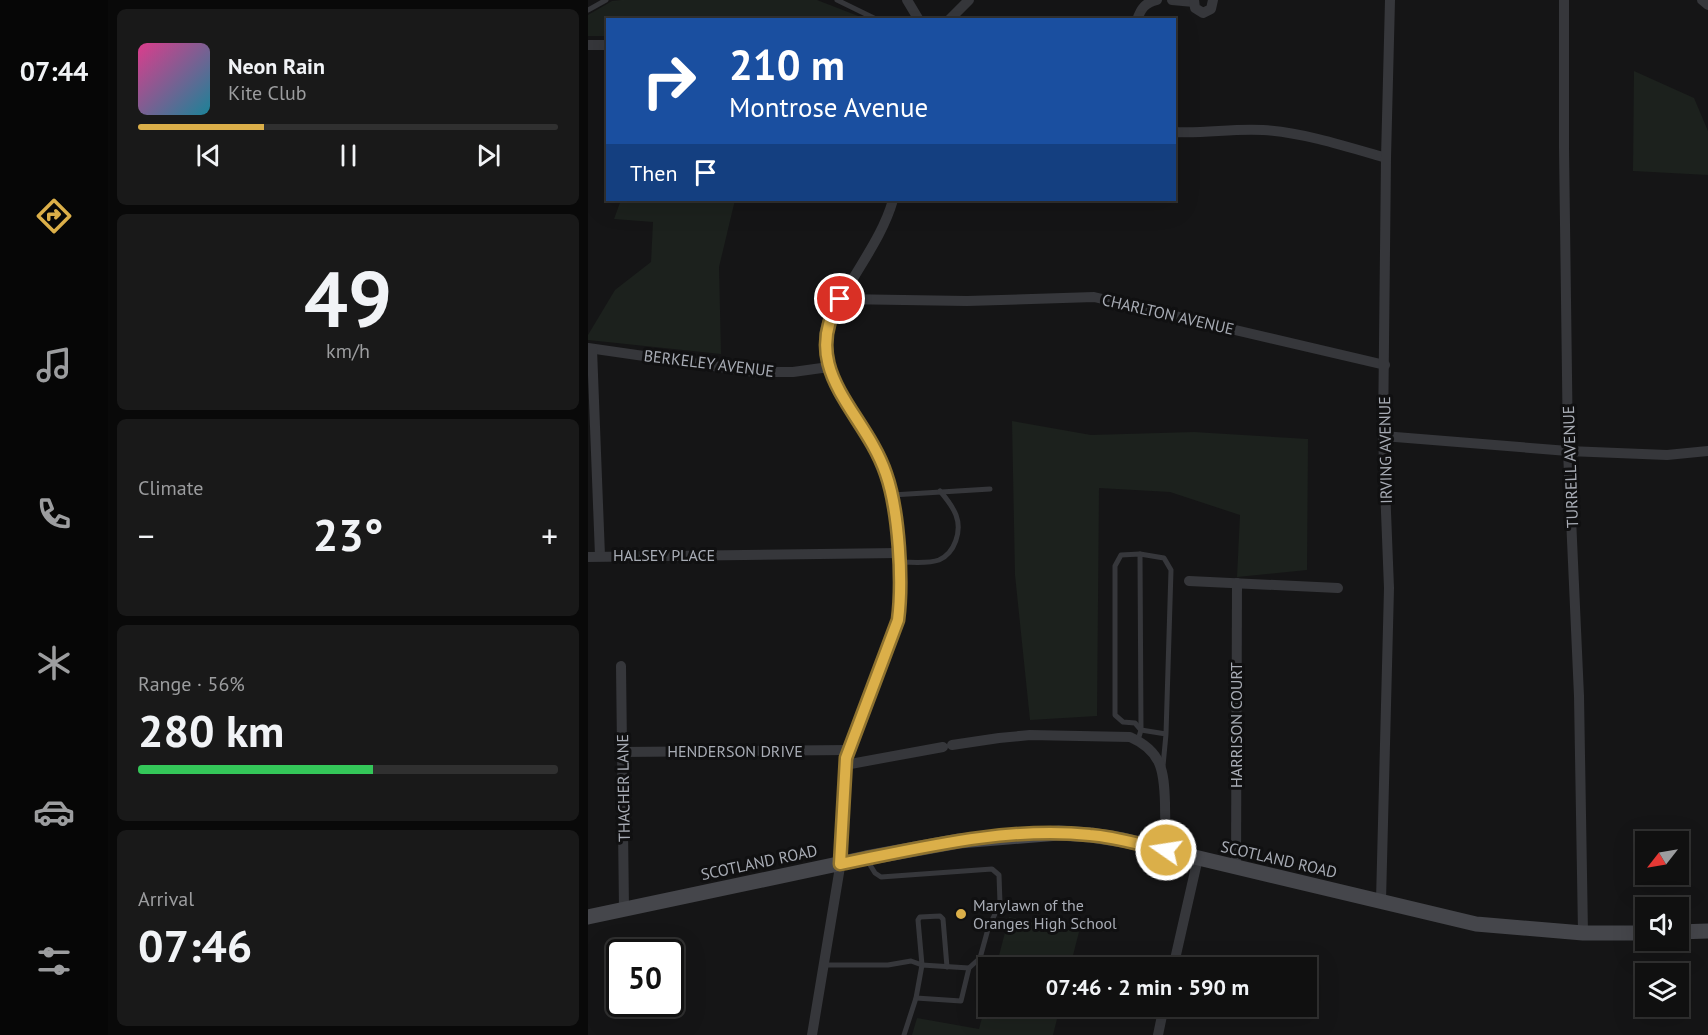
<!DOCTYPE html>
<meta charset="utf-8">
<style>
:root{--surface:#101010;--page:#191919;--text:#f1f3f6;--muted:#9c9d9f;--line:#303030;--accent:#dbaf49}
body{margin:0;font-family:"PT Sans",sans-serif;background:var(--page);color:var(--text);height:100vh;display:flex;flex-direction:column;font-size:22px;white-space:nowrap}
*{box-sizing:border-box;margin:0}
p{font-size:20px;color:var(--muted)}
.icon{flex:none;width:33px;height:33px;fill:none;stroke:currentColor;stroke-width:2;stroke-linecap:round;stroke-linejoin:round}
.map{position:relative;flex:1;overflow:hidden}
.sheet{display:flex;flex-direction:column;gap:9px;padding:9px;background:#090909;width:480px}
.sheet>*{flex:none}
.guide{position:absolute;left:18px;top:18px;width:570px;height:183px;border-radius:0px;box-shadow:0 6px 24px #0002,0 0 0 2px var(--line);background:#1a4fa0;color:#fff;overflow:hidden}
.needle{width:39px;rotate:239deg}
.buttons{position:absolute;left:1047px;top:831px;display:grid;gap:12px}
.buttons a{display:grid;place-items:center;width:54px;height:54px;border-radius:0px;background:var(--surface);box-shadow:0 6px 24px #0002,0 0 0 2px var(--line);font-size:30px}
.speed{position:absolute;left:18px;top:939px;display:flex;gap:12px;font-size:30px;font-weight:700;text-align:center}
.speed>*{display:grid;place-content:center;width:78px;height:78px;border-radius:50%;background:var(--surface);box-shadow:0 6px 24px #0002,0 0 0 2px var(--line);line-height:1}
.speed .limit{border:3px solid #111;border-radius:9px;background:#fff;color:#111}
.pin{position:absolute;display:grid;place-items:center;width:51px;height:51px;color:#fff;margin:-26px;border:3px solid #fff;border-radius:50%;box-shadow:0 2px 6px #0007}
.me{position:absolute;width:66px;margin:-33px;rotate:283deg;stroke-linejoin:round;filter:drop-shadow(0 0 4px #0008)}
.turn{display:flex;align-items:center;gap:21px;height:126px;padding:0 24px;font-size:27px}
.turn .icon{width:78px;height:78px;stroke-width:2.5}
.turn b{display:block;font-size:42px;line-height:51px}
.then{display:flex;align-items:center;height:57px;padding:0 24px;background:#0003;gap:12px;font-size:22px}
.big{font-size:45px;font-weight:600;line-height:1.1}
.sheet .card{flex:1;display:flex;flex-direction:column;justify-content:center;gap:9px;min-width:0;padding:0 21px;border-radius:9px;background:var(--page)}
.sheet .dial{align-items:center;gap:0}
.dial b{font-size:78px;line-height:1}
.song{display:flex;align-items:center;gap:18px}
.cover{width:72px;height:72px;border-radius:9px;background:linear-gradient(135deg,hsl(330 70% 55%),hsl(190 70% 35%))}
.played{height:6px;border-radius:3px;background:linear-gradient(90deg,var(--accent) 30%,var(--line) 30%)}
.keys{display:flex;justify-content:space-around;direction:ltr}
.heat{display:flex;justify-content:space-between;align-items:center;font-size:33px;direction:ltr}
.charge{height:9px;border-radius:4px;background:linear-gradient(90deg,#34c759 56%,var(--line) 0)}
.trip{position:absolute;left:390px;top:957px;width:339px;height:60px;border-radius:0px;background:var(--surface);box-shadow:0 6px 24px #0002,0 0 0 2px var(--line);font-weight:600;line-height:60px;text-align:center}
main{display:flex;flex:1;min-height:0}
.dock{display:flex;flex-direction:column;width:108px;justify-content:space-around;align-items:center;background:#060606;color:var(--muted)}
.dock .icon{width:42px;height:42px}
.dock .selected{color:var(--accent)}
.dock b{font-size:27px;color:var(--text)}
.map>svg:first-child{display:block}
</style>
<main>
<nav class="dock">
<b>07:44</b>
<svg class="icon selected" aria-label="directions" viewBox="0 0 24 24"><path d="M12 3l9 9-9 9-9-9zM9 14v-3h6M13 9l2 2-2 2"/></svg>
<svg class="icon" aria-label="music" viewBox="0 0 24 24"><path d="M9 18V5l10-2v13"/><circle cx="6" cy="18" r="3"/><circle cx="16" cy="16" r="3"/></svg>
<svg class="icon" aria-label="phone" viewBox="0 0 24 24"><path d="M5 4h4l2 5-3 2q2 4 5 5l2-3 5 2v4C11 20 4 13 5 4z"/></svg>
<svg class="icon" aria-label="climate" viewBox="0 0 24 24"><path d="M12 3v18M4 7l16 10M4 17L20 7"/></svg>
<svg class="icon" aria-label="car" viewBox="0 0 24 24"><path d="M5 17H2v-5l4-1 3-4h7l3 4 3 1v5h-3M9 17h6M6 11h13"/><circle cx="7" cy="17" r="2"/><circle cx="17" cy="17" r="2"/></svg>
<svg class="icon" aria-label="filters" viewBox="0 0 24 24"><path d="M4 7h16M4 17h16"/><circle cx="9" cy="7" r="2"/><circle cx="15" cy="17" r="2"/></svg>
</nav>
<section class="sheet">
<div class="card">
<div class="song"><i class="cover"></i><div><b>Neon Rain</b><p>Kite Club</p></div></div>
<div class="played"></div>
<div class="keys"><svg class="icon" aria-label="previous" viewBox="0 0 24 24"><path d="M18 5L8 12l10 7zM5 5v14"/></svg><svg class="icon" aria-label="pause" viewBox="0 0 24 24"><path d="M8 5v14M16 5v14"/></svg><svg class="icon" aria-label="next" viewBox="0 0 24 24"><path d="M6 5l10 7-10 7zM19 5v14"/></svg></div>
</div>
<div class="card dial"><b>49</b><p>km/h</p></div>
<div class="card"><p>Climate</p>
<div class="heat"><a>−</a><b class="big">23°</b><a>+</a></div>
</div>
<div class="card"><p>Range · 56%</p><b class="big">280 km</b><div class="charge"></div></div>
<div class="card"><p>Arrival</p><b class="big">07:46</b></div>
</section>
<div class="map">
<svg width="1120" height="1035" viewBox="0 0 1120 1035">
<rect width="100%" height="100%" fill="#151516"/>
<g fill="#1c211d">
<path d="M34 0H229L278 19 20 20 19 36H0V15L24 1Z"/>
<path d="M1046 71 1106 98 1120 131V175L1045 171Z"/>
<path d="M33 200H147L131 267 133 354 0 340V335L27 290 63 262 65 222 26 219Z"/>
<path d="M424 421 503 435 606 432 720 439 719 570 649 577 652 515 582 492 511 488 509 716 442 720 427 575Z"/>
<path d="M421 917 491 932 482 967H408Z"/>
<path d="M400 995V1006L472 1007 465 1035H324L329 1018 391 1029Z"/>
</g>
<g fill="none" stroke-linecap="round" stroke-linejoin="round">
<g stroke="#36373b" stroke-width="5">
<path d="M249 0 290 20"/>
<path d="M0 10 18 0"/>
<path d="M304 495 402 489"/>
<path d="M312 562C324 562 340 564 351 560 367 553 374 531 368 515 364 505 358 498 352 491"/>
<path d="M550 740 553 730 552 554"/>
<path d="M575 766 578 734 583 570 576 558 552 554 533 555 527 566V715L535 722 547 723 553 730 578 734"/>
<path d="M279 860 287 873 293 877 404 869 411 875 412 903 400 929 392 958 381 968 373 1001 328 998"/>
<path d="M236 965H300L323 961 334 965 330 920 332 917 352 916 355 919 359 967"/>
<path d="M316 1035 328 998 334 965 381 968"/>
</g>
<g stroke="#36373b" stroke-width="10">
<path d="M319 0 331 20"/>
<path d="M584 0 606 2"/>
<path d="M606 0 607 8 615 13 623 9 625 0"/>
<path d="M976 0V148L980 451 991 696 995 933"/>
<path d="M1114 0 1120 5"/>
<path d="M361 20 381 0"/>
<path d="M549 20C553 8 557 3 569 0"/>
<path d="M0 45H20"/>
<path d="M586 132C616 134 645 128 675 130 717 133 757 146 798 158"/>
<path d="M252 299 379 301 506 297 797 365"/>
<path d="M0 348 167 372H205L241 367"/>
<path d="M4 349 12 556"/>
<path d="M795 436 980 451 1079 455 1120 451"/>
<path d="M0 557 310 553"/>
<path d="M601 581 750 588"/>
<path d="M33 666 36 909"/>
<path d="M364 745 411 738 442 735 542 737C574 751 576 771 577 803 577 819 578 835 578 851"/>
<path d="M34 752 261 750"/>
<path d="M257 765 355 747"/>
<path d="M648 868 649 583"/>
<path d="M793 901 801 588 795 436 798 158 802 0"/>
<path d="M585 968 610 858"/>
<path d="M224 1035 252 867 258 758 310 620C315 580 310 493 292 457 275 423 247 396 240 356 239 351 236 344 236 338 237 316 254 295 266 277 281 252 297 228 305 200"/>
<path d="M570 1035 576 1006"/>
</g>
<g stroke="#45464b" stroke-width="15">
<path d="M0 917 278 858 371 841 471 833 503 835 535 840 888 924 995 933H1058"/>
<path d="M1090 932 1120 931"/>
</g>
</g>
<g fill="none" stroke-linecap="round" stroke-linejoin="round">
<defs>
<path id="route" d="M252 299C209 371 277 411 298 474 311 511 315 581 310 620L258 758 252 864C332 848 420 826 502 835 528 837 553 845 578 850"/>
</defs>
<use href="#route" stroke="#8e722f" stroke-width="15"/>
<use href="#route" stroke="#dbaf49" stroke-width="10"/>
</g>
<circle fill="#dbaf49" stroke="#101011" stroke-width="2" cx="373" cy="914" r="6"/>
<g text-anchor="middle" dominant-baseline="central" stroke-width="6" stroke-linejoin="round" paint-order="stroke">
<g font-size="16" fill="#a8acb5" stroke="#101011">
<text transform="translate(580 314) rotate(13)">CHARLTON AVENUE</text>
<text transform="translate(121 363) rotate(7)">BERKELEY AVENUE</text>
<text transform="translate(797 450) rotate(-91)">IRVING AVENUE</text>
<text transform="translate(982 467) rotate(-92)">TURRELL AVENUE</text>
<text x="76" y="555">HALSEY PLACE</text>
<text transform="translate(648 725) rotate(-90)">HARRISON COURT</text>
<text x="147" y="751">HENDERSON DRIVE</text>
<text transform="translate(35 788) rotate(-91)">THACHER LANE</text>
<text transform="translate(691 859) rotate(13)">SCOTLAND ROAD</text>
<text transform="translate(171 862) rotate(-12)">SCOTLAND ROAD</text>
</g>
<g font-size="16" fill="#a8acb5" stroke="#101011" text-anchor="start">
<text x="385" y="905">Marylawn of the<tspan x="385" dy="18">Oranges High School</tspan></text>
</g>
</g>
</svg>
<div class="buttons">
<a><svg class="needle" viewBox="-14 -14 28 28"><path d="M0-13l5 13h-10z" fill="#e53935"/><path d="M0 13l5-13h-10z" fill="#9c9d9f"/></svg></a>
<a><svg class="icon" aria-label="sound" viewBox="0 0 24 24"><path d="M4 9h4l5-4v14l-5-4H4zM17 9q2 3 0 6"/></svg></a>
<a><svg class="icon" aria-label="layers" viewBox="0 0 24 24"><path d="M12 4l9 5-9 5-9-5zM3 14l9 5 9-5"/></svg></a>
</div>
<div class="speed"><div class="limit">50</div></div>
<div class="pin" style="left:252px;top:299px;background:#d93025"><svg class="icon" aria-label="arrive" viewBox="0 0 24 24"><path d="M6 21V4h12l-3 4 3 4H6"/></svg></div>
<svg class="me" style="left:578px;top:850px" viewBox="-20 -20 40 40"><circle r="17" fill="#dbaf49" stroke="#fff" stroke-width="3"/><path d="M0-11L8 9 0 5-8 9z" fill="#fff"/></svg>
<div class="trip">07:46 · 2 min · 590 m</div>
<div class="guide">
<div class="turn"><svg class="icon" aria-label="right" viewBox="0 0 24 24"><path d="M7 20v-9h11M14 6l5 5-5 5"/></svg><div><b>210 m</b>Montrose Avenue</div></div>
<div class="then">Then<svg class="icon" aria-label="arrive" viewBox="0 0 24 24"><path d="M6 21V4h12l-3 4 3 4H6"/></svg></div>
</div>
</div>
</main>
